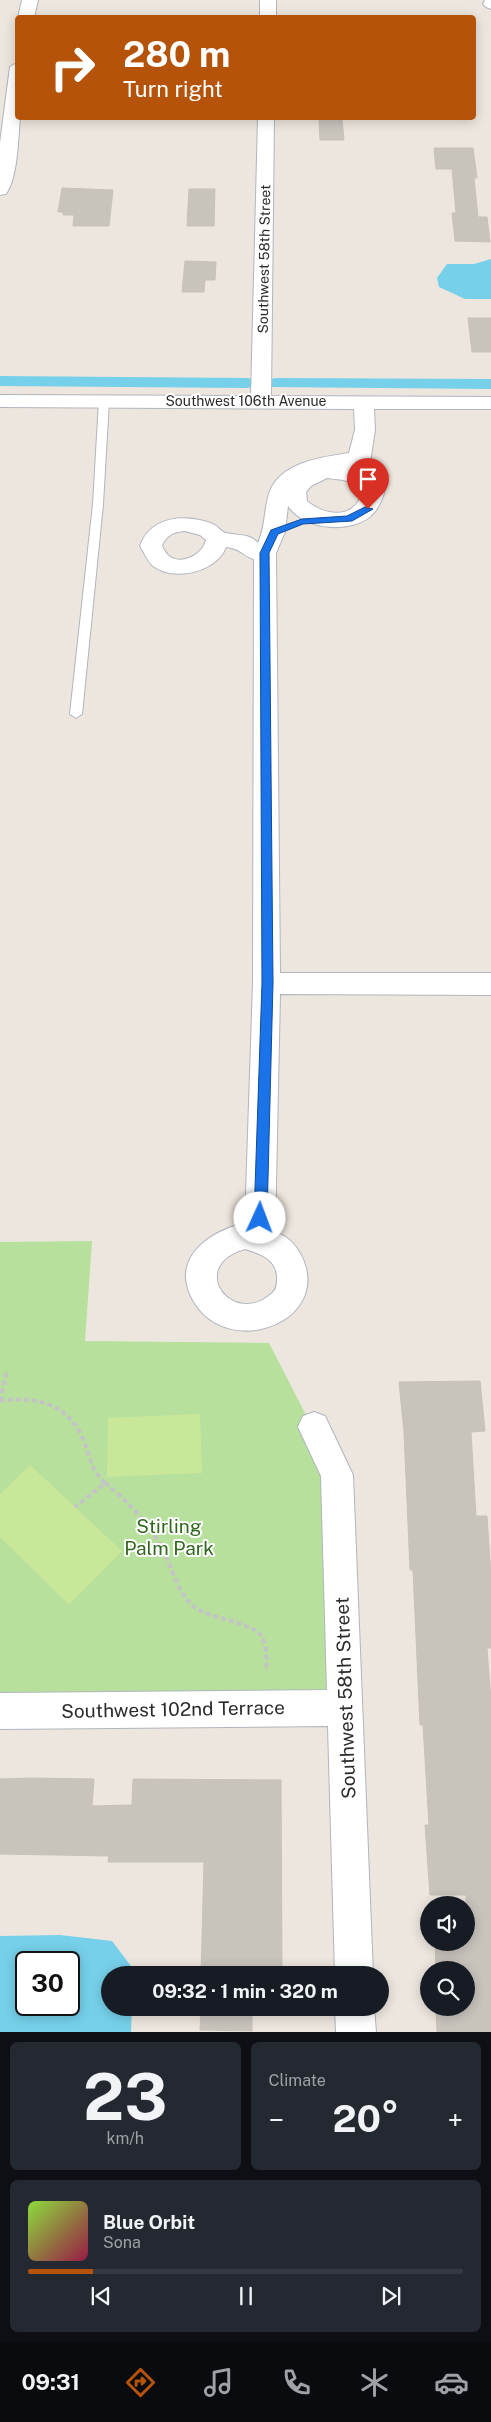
<!DOCTYPE html>
<meta charset="utf-8">
<style>
:root{--surface:#171b24;--page:#242831;--text:#f1f3f6;--muted:#9ea1a6;--line:#363941;--accent:#b45309}
body{margin:0;font-family:"Public Sans",sans-serif;background:var(--page);color:var(--text);height:100vh;display:flex;flex-direction:column;font-size:19px;white-space:nowrap}
*{box-sizing:border-box;margin:0}
p{font-size:16px;color:var(--muted)}
.icon{flex:none;width:28px;height:28px;fill:none;stroke:currentColor;stroke-width:2;stroke-linecap:round;stroke-linejoin:round}
.map{position:relative;height:2032px;overflow:hidden}
.sheet{display:flex;flex-direction:column;gap:10px;padding:10px;background:#0d0f14;flex:1}
.sheet>*{flex:none}
.hud{position:absolute;left:15px;top:15px;width:461px;height:105px;border-radius:5px;box-shadow:0 2px 12px #0003;background:#b45309;color:#fff;overflow:hidden}
.tools{position:absolute;left:420px;top:1896px;display:grid;gap:10px}
.tools a{display:grid;place-items:center;width:55px;height:55px;border-radius:50%;background:var(--surface);box-shadow:0 2px 12px #0003;font-size:25px}
.speed{position:absolute;left:15px;top:1951px;display:flex;gap:10px;font-size:25px;font-weight:700;text-align:center}
.speed>*{display:grid;place-content:center;width:65px;height:65px;border-radius:50%;background:var(--surface);box-shadow:0 2px 12px #0003;line-height:1}
.speed .limit{border:2px solid #111;border-radius:8px;background:#fff;color:#111}
.pin{position:absolute;display:grid;place-items:center;width:42px;height:42px;color:#fff;margin:-51px -21px;border-radius:50% 50% 50% 0;rotate:-45deg;box-shadow:0 0 5px #0007}
.pin .icon{rotate:45deg}
.me{position:absolute;width:55px;margin:-28px;rotate:2deg;stroke-linejoin:round;filter:drop-shadow(0 0 4px #0008)}
.turn{display:flex;align-items:center;gap:18px;height:105px;padding:0 25px;font-size:22px}
.turn .icon{width:65px;height:65px;stroke-width:2.5}
.turn b{display:block;font-size:35px;line-height:42px}
.big{font-size:38px;font-weight:700;line-height:1.1}
.sheet .card{flex:1;display:flex;flex-direction:column;justify-content:center;gap:8px;min-width:0;padding:0 18px;border-radius:8px;background:var(--page)}
.sheet .dial{align-items:center;gap:0}
.dial b{font-size:65px;line-height:1}
.song{display:flex;align-items:center;gap:15px}
.cover{width:60px;height:60px;border-radius:8px;background:linear-gradient(135deg,hsl(90 70% 55%),hsl(340 70% 35%))}
.played{height:5px;border-radius:2px;background:linear-gradient(90deg,var(--accent) 15%,var(--line) 15%)}
.keys{display:flex;justify-content:space-around;direction:ltr}
.heat{display:flex;justify-content:space-between;align-items:center;font-size:28px;direction:ltr}
.sheet .tiles{flex:1;display:grid;gap:10px;grid-template-columns:1fr 1fr}
.card:last-child{grid-column:span 2}
.trip{position:absolute;left:101px;top:1966px;width:288px;height:50px;border-radius:25px;background:var(--surface);box-shadow:0 2px 12px #0003;font-weight:700;line-height:50px;text-align:center}
.tab-bar{display:flex;height:80px;justify-content:space-around;align-items:center;background:#090b0e;color:var(--muted)}
.tab-bar .icon{width:35px;height:35px}
.tab-bar .on{color:var(--accent)}
.tab-bar b{font-size:22px;color:var(--text)}
.map>svg:first-child{display:block}
</style>
<div class="map">
<svg width="491" height="2032" viewBox="0 0 491 2032">
<rect width="100%" height="100%" fill="#ece6de"/>
<path fill="#b7e09d" d="M92 1241 85 1341 269 1343 337 1475 345 1708 0 1706V1242Z"/>
<g fill="#c9e799">
<path d="M200 1414 202 1473 107 1477 108 1418Z"/>
<path d="M30 1465 122 1551 69 1605 0 1537V1494Z"/>
</g>
<g fill="#76d0ea" fill-rule="evenodd">
<path d="M491 259V299H465L439 287 437 278 447 264H474Z"/>
<path d="M60 1935 112 1941 134 1970V1975H110V2008H132L131 2032H0V1936ZM26 1962H69V2005H26Z"/>
</g>
<g fill="none" stroke-linecap="round" stroke-linejoin="round">
<g fill="#76d0ea" fill-rule="evenodd">
<path d="M0 376 247 378 253 379 256 383 253 387 247 388 0 386Z"/>
<path d="M276 378 491 379V389L270 387 267 383 270 379Z"/>
</g>
</g>
<g fill="#c8c4bc" stroke="#c8c1b8">
<path d="M319 119H342L344 140H320Z"/>
<path d="M434 148H473L477 178H474L478 217H487L490 242 455 241 452 213H456L452 169H436Z"/>
<path d="M62 188 113 190 109 226H73L74 215H63V212H58Z"/>
<path d="M189 189H215L214 226H187Z"/>
<path d="M185 261 216 262 215 280H205L204 292H182Z"/>
<path d="M468 318H491V352H472Z"/>
<path d="M480 1381 485 1431 471 1432 476 1516H487L491 1576V1648H487L491 1701V2032H437L436 2010H466V1970H436L435 1942H466V1895H430L425 1825H429L423 1725H420L413 1570H410L404 1432 399 1382Z"/>
<path d="M31 1778 94 1779 92 1806 132 1805 133 1779 281 1780 282 1975H201L204 1862H108L109 1856 0 1854V1779Z"/>
<path d="M201 2008H282H252V2031L200 2030Z"/>
</g>
<g fill="none" stroke-linecap="round" stroke-linejoin="round">
<defs>
<path id="service" d="M104 398 109 401 103 504 82 714 76 718 70 714 93 504 99 401Z"/>
<g id="minor">
<path d="M22 0H38L34 18H18Z"/>
<rect x="260" y="0" width="16" height="18"/>
<path d="M485 0H491V9L486 7 483 4Z"/>
<path d="M18 62V118H20C18 138 18 177 6 194L0 195V143L10 67Z"/>
<path d="M258 118H274L271 396 491 397V409H374L375 430 369 469 370 475 376 478 384 493C381 503 376 513 367 519 344 533 304 529 288 506L285 532 276 553 280 973H491V995L280 994 275 1232C288 1236 296 1245 302 1257 332 1322 229 1360 194 1302 169 1260 207 1232 245 1223L253 983 254 559C241 555 242 549 226 547 217 572 174 582 153 566 148 562 144 552 140 546 151 515 187 514 213 524 218 526 221 532 226 533 238 536 249 533 258 543 265 528 264 513 268 497 276 463 321 457 349 453L355 430 354 409 0 407V395L251 396ZM327 478C341 480 356 479 362 493 354 520 325 516 307 501L306 492 311 486ZM185 531 200 535 206 540C203 554 182 566 169 556 166 554 164 549 162 546 166 535 174 532 185 531ZM245 1249C262 1254 278 1260 277 1280 277 1286 276 1290 271 1294 232 1328 186 1266 245 1249Z"/>
<path d="M314 1412 325 1416 353 1475 373 1975H335L328 1726 0 1729V1693L327 1690 321 1476 298 1427 303 1416Z"/>
<path d="M335 2008H374L376 2032H336Z"/>
</g>
</defs>
<use href="#service" stroke="#b1b5be" stroke-width="2"/>
<use href="#minor" stroke="#b1b5be" stroke-width="2"/>
<g stroke="#c4c4c4" stroke-width="4" stroke-dasharray="5 3" stroke-linecap="butt">
<path d="M0 1401C35 1396 68 1403 83 1439 90 1455 91 1471 105 1483L75 1507"/>
<path d="M0 1401 6 1374 3 1371"/>
<path d="M105 1483C126 1500 148 1522 161 1546 171 1564 177 1592 193 1606 210 1620 253 1621 262 1637 267 1645 266 1661 267 1671"/>
</g>
<use href="#service" fill="#fff" fill-rule="evenodd"/>
<use href="#minor" fill="#fff" fill-rule="evenodd"/>
</g>
<path fill="#1a73e8" stroke="#114b97" d="M365 507 373 509 352 521 303 524 278 534 269 553 273 983 267 1218 260 1224 254 1218 262 983 260 553 271 530 302 519 347 516Z"/>
<g text-anchor="middle" dominant-baseline="central" stroke-width="4" stroke-linejoin="round" paint-order="stroke">
<g font-size="14" fill="#2b2b2b" stroke="#fff">
<text transform="translate(264 259) rotate(-89)">Southwest 58th Street</text>
<text x="246" y="401">Southwest 106th Avenue</text>
</g>
<g font-size="19" fill="#30661e" stroke="#fff">
<text x="169" y="1526">Stirling<tspan x="169" dy="22">Palm Park</tspan></text>
</g>
<g font-size="19" fill="#2b2b2b" stroke="#fff">
<text transform="translate(345 1698) rotate(-92)">Southwest 58th Street</text>
<text transform="translate(173 1709) rotate(-1)">Southwest 102nd Terrace</text>
</g>
</g>
</svg>
<div class="tools">
<a><svg class="icon" aria-label="sound" viewBox="0 0 24 24"><path d="M4 9h4l5-4v14l-5-4H4zM17 9q2 3 0 6"/></svg></a>
<a><svg class="icon" aria-label="search" viewBox="0 0 24 24"><circle cx="10" cy="10" r="6"/><path d="M15 15l6 6"/></svg></a>
</div>
<div class="speed"><div class="limit">30</div></div>
<div class="pin" style="left:368px;top:509px;background:#d93025"><svg class="icon" aria-label="arrive" viewBox="0 0 24 24"><path d="M6 21V4h12l-3 4 3 4H6"/></svg></div>
<svg class="me" style="left:260px;top:1218px" viewBox="-20 -20 40 40"><circle r="19" fill="#fff"/><path d="M0-13L10 11 0 6-10 11z" fill="#1a73e8"/></svg>
<div class="trip">09:32 · 1 min · 320 m</div>
<div class="hud">
<div class="turn"><svg class="icon" aria-label="right" viewBox="0 0 24 24"><path d="M7 20v-9h11M14 6l5 5-5 5"/></svg><div><b>280 m</b>Turn right</div></div>
</div>
</div>
<section class="sheet">
<div class="tiles">
<div class="card dial"><b>23</b><p>km/h</p></div>
<div class="card"><p>Climate</p>
<div class="heat"><a>−</a><b class="big">20°</b><a>+</a></div>
</div>
<div class="card">
<div class="song"><i class="cover"></i><div><b>Blue Orbit</b><p>Sona</p></div></div>
<div class="played"></div>
<div class="keys"><svg class="icon" aria-label="previous" viewBox="0 0 24 24"><path d="M18 5L8 12l10 7zM5 5v14"/></svg><svg class="icon" aria-label="pause" viewBox="0 0 24 24"><path d="M8 5v14M16 5v14"/></svg><svg class="icon" aria-label="next" viewBox="0 0 24 24"><path d="M6 5l10 7-10 7zM19 5v14"/></svg></div>
</div>
</div>
</section>
<nav class="tab-bar">
<b>09:31</b>
<svg class="icon on" aria-label="directions" viewBox="0 0 24 24"><path d="M12 3l9 9-9 9-9-9zM9 14v-3h6M13 9l2 2-2 2"/></svg>
<svg class="icon" aria-label="music" viewBox="0 0 24 24"><path d="M9 18V5l10-2v13"/><circle cx="6" cy="18" r="3"/><circle cx="16" cy="16" r="3"/></svg>
<svg class="icon" aria-label="phone" viewBox="0 0 24 24"><path d="M5 4h4l2 5-3 2q2 4 5 5l2-3 5 2v4C11 20 4 13 5 4z"/></svg>
<svg class="icon" aria-label="climate" viewBox="0 0 24 24"><path d="M12 3v18M4 7l16 10M4 17L20 7"/></svg>
<svg class="icon" aria-label="car" viewBox="0 0 24 24"><path d="M5 17H2v-5l4-1 3-4h7l3 4 3 1v5h-3M9 17h6M6 11h13"/><circle cx="7" cy="17" r="2"/><circle cx="17" cy="17" r="2"/></svg>
</nav>
